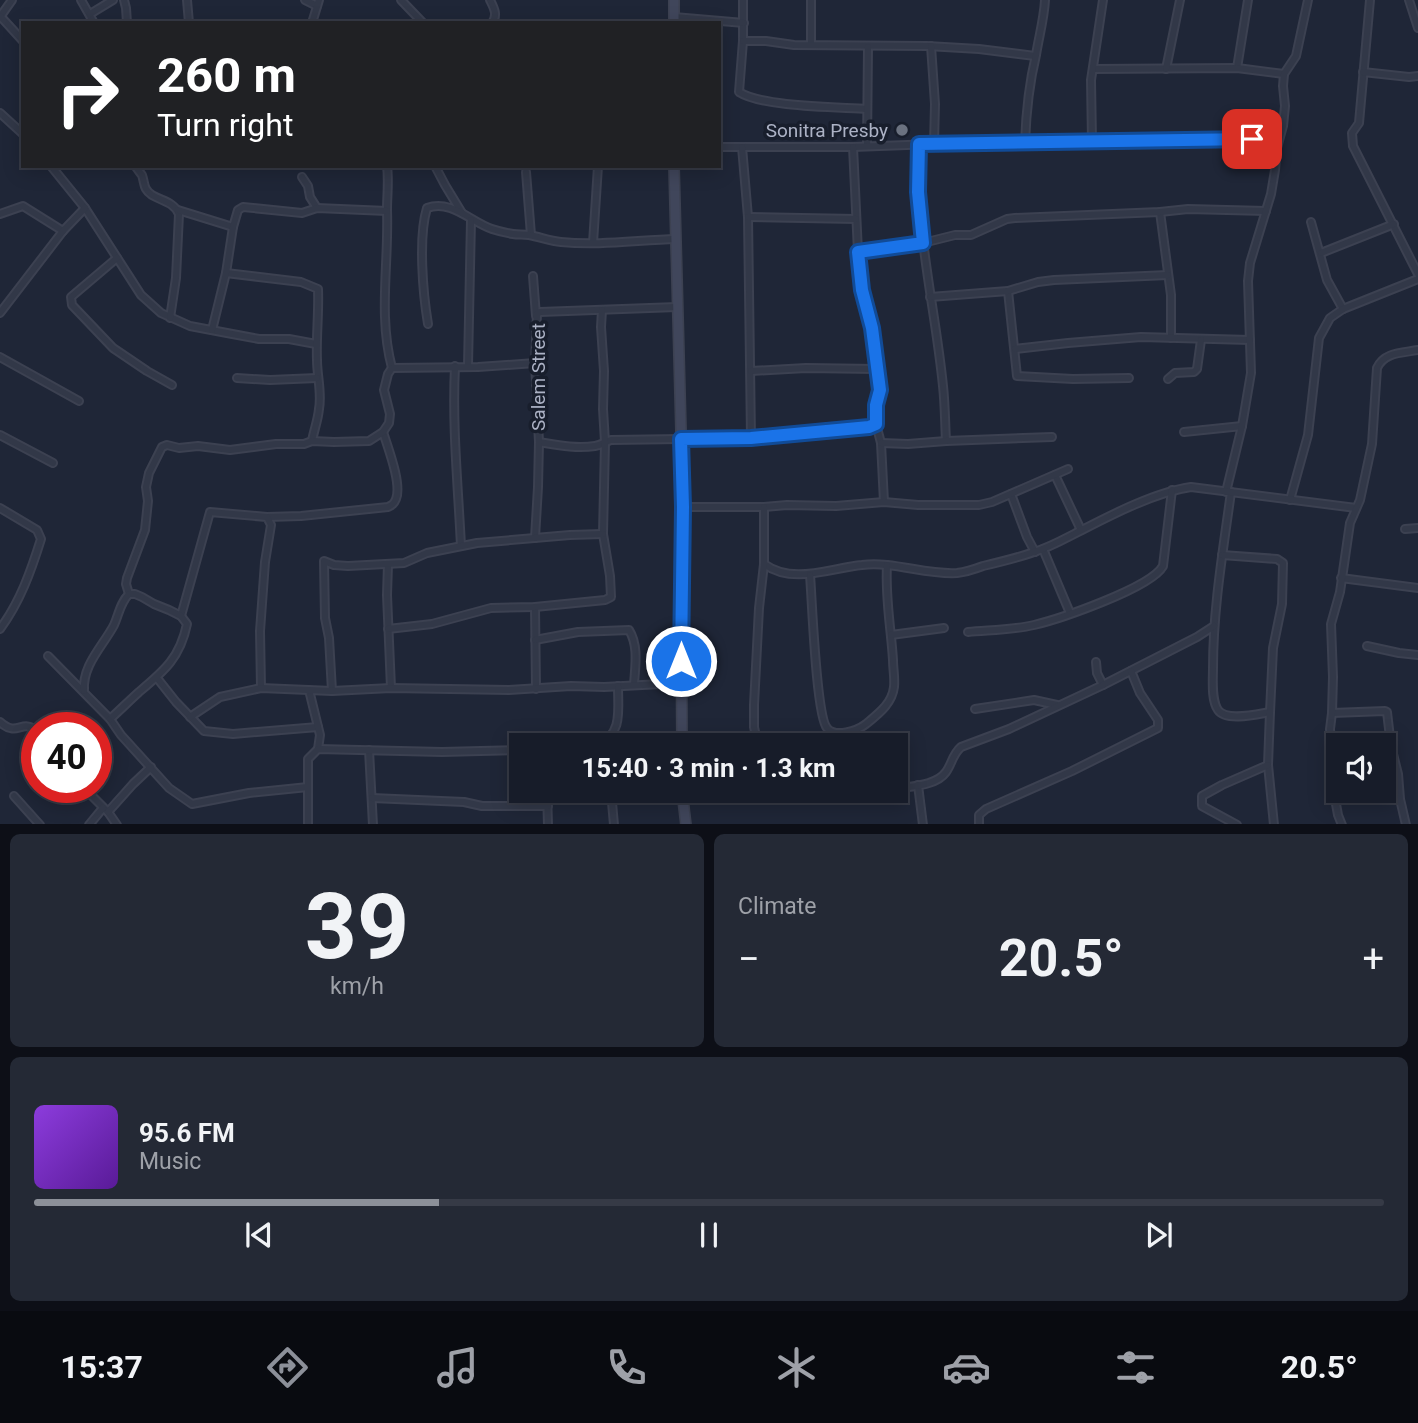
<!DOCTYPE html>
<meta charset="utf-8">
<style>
:root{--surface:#171c29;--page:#242935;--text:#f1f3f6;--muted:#9ea1a8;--line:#363a46;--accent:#8c9099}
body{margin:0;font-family:Roboto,sans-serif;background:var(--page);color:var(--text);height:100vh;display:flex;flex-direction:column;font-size:26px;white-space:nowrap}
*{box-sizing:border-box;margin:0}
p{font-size:23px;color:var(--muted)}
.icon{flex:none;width:38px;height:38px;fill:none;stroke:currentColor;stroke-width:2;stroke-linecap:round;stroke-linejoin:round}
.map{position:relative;height:824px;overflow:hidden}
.sheet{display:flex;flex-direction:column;gap:10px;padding:10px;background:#0d0f17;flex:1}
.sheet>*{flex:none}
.banner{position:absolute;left:21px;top:21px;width:700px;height:147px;border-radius:0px;box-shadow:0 4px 18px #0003,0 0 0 2px var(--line);background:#202124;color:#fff;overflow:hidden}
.buttons{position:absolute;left:1326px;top:733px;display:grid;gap:14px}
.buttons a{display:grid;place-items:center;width:70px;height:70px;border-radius:0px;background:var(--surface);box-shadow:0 4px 18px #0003,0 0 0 2px var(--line);font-size:35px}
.speed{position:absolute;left:21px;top:712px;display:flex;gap:14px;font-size:35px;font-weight:700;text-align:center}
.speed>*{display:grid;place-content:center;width:91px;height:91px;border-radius:50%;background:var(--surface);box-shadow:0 4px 18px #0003,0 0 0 2px var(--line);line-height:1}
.speed .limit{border:10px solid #d22;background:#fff;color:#111}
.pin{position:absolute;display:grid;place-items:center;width:60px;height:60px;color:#fff;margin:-30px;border-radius:14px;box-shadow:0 4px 10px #0006}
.me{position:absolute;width:77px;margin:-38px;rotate:0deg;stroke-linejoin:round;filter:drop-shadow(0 0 5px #0008)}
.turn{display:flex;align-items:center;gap:24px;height:147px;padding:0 21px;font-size:32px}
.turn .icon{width:91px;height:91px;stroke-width:2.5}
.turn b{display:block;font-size:49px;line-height:60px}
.big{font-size:52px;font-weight:700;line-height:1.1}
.sheet .widget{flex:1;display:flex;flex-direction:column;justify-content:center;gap:10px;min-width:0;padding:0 24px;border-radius:10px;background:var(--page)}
.sheet .dial{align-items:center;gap:0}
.dial b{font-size:91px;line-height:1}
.song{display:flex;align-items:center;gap:21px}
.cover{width:84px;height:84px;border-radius:10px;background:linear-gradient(135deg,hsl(270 70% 55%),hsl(270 70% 35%))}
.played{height:7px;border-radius:4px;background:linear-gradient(90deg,var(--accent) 30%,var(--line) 30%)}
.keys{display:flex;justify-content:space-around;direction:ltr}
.heat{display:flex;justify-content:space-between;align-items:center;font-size:38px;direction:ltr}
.sheet .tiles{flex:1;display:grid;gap:10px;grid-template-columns:1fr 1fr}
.widget:last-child{grid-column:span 2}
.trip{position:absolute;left:509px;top:733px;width:399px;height:70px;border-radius:0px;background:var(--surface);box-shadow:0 4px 18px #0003,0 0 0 2px var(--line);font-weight:700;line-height:70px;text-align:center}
.menu{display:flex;height:112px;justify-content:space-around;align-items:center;background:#090b10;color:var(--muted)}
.menu .icon{width:49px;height:49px}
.menu .selected{color:var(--accent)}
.menu b{font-size:32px;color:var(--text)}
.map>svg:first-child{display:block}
</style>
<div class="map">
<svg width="1418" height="825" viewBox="0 0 1418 825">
<rect width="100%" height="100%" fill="#1f2637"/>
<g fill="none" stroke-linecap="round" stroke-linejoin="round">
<defs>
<g id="street">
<path d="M81 0 94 23"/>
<path d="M124 0 126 8 127 23"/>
<path d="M187 0 189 23"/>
<path d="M305 0 317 6"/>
<path d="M401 0 423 23"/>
<path d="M490 0C494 8 498 15 492 23"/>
<path d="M743 0V41L739 92C762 107 837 107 867 109"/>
<path d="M811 0V44"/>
<path d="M1370 0 1359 123 1352 133 1353 146 1418 274"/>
<path d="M1409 0 1418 28"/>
<path d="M90 14 113 0"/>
<path d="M0 17 12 0"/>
<path d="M1 17 23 41"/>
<path d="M674 17 744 23"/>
<path d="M312 23 319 0"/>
<path d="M743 41H766L794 45 927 46 979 49 1035 56"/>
<path d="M931 46 935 104 934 144"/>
<path d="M1237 68 1248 0"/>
<path d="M1093 69 1237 68 1284 74"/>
<path d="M1166 69 1180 0"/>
<path d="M1363 72 1409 77 1418 76"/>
<path d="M0 113 23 134"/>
<path d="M1092 141 1091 80 1103 0"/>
<path d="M1025 143C1026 114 1029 84 1036 55 1039 36 1044 19 1045 0"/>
<path d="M919 144C914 226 935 305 943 386 945 404 945 423 946 441"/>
<path d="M867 146 868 47"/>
<path d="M719 147H853L934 144 1252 139 1277 148"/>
<path d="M742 147 748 217 751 438"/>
<path d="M853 147 858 252 862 290 872 328 880 390 876 405V424L881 443 884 502"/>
<path d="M51 166 85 208 141 295 161 313 190 326 227 333 259 339H289L316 344"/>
<path d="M135 166C136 167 141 174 142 175 145 184 143 189 152 195 162 201 174 202 179 214L176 278 170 318"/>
<path d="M387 166C389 181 387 195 387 210 389 264 378 315 392 368"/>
<path d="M435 166 445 185 462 213"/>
<path d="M526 172 531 235"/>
<path d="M302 177 308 186 310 197 317 208"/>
<path d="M178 210 233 227"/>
<path d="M1160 212 1171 295V338"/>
<path d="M0 214 23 206 63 231"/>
<path d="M748 217 856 219"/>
<path d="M1311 222 1327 280 1343 309"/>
<path d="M593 243 598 166"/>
<path d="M858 252 923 243 955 235H971L1007 219 1015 218 1160 212 1188 209 1266 211"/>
<path d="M1321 253 1394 224"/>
<path d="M117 258 71 297 72 305 113 348 147 371 172 385"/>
<path d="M226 273 301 282 318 289C319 313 316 337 317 360 317 376 322 393 319 409 318 420 314 430 312 441"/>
<path d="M533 276 536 316"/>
<path d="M1008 291 1017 376 1073 379 1129 378"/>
<path d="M930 297 1008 291 1038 282 1054 280 1168 275"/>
<path d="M0 313 63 231 85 208"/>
<path d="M428 324C423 294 418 237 427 208 451 199 471 222 492 229 498 231 507 233 513 234 518 235 524 234 529 235 540 237 550 241 561 242 599 246 638 240 676 239"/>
<path d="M212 330 226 273 233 227 238 210 243 207 302 213 317 208 387 211"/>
<path d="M1015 349 1068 343 1141 337 1250 340"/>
<path d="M0 357 79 401"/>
<path d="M455 366C452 426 458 485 461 546"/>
<path d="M468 366 471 220"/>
<path d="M751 371 806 368 876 369"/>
<path d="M237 378 270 380 317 378"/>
<path d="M1168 379 1175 373 1194 372 1197 369 1201 340"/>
<path d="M1184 432 1242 426"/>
<path d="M0 435 53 463"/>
<path d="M539 442C557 445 576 449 595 446 601 445 605 442 611 440L751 438 869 427 876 424"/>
<path d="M881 443 908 444 946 441 1052 437"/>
<path d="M1055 475 1081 530"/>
<path d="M1226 492 1242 426 1251 373 1248 281 1250 263 1271 194 1275 170 1277 148 1283 126 1285 106 1283 86 1284 74 1296 56 1308 0"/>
<path d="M1231 492C1223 551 1213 609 1213 668 1213 680 1211 700 1218 710 1226 722 1258 714 1270 712"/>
<path d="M1011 494 1027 537 1035 552"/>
<path d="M1290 500 1308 435 1319 338 1330 318 1343 309 1418 279"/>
<path d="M683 507H764L787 505 836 506 884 502 918 505H979L992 502 1068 469"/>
<path d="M0 508 37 530 41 539C31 571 20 602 0 629"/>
<path d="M267 517 301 516 388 507C392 505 394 504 396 499 402 484 388 448 383 432"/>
<path d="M1405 529 1418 528"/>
<path d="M535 538 538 487 539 442 535 363 537 314 540 312 677 307"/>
<path d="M1043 549 1070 613"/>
<path d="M1222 555 1277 559 1283 563 1282 604 1273 648 1270 712 1268 765 1274 825"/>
<path d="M388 564 387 595 391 688"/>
<path d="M764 564C793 585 830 568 862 565 893 561 926 575 957 573 966 572 975 569 983 566 1000 562 1017 558 1034 552 1051 547 1066 538 1082 530 1113 514 1156 492 1191 487L1356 508"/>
<path d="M810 575C812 598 816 715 827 728 835 738 857 731 866 724 878 714 892 704 894 687 895 678 893 669 893 660 891 628 885 597 887 565"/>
<path d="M1341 578 1418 588"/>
<path d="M129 594 126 584 127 578 145 530 148 501 146 487 149 473 162 447 167 445 179 448 198 446 230 450 276 444H304L312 441 334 442 369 441 383 432 389 423 390 414 384 390 388 374 392 368 478 367 535 363"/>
<path d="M535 607 536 689"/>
<path d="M181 616 210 512 267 517 271 525 265 562 260 631 261 688"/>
<path d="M388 629 432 624 491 608 535 607 605 600 611 597 610 576 603 534 605 442 603 409 604 371 601 327 602 310"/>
<path d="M968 632C989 630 1013 630 1034 625 1059 619 1151 588 1163 566L1172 490"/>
<path d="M891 635 944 628"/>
<path d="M535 640 578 632 629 630C639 646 635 667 634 685"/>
<path d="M1367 646 1399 653 1418 655"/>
<path d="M48 656 110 719 121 735 169 788 192 804 249 793 308 787"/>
<path d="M1096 662 1097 673 1103 685"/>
<path d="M157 678 176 702 204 731 233 734 318 727"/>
<path d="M309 690 320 735 318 749"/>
<path d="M84 691C82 665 103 646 114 625 119 614 120 603 129 594H135L142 597 154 604 169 610 181 616 187 624C180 658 164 671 139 692 129 701 120 710 110 719"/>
<path d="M332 691 329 638 325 618 324 561 334 565 348 566 404 563 427 553 477 543 570 535 603 534"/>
<path d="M975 709 1034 700 1057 705"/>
<path d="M1332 713 1385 711 1387 712 1391 746 1398 774 1400 799 1406 825"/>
<path d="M190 717 220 697 261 688 332 691 391 688 509 690 571 686 604 687 681 683"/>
<path d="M0 722C18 738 21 718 37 731"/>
<path d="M598 746C623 733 618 711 618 686"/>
<path d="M758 746 754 727V705L759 608 764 564V507"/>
<path d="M369 750 373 825"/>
<path d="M918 785 923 825"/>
<path d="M84 788 108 812 117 825"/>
<path d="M896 789C911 786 936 786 946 772 952 764 952 755 961 747L1009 729 1103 685 1197 637 1214 626"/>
<path d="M547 791 548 825"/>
<path d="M611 791 614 825"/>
<path d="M851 791 883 794 890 791"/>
<path d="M14 796 40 825"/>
<path d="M372 798 464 802 482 806H548"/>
<path d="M108 812 133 784 151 767"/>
<path d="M89 825 103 808"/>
<path d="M308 825V759L318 749 442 752 522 750"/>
<path d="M979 825V815L986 809 1072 771 1158 728V720L1140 693 1131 671"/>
<path d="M1237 825 1202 806V796L1222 785 1268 765"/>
<path d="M1342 825 1338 815 1334 793 1330 729 1332 713 1333 677 1331 624 1340 592 1350 523 1360 500 1372 444 1377 368C1384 352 1402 353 1418 350"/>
</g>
<g id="secondary">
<path d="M674 23V0"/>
<path d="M674 166 683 507 681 600 682 746"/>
<path d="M682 791 686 825"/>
</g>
</defs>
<use href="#street" stroke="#3c4151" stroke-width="10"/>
<use href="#secondary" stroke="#3c4151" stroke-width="12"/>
<use href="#street" stroke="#323848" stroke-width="6"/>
<use href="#secondary" stroke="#40465b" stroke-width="9"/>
</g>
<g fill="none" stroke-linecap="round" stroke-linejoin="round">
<defs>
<path id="route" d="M681 661 683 507 681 439 751 438 869 427 876 424V405L880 390 872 328 862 290 858 252 923 243 918 192 919 144 1252 139"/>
</defs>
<use href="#route" stroke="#114b97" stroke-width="18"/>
<use href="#route" stroke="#1a73e8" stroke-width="12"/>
</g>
<circle fill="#6b7280" stroke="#181e2c" stroke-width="2.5" cx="902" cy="130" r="7"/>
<g text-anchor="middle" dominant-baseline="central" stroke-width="7" stroke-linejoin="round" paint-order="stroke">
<g font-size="19" fill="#acb2c5" stroke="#181e2c" text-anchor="end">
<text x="888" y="130">Sonitra Presby</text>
</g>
<g font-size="19" fill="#acb2c5" stroke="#181e2c">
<text transform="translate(538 377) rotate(-90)">Salem Street</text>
</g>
</g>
</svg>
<div class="buttons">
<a><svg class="icon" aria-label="sound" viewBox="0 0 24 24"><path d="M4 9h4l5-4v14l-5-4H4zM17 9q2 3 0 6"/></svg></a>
</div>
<div class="speed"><div class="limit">40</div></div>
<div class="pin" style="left:1252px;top:139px;background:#d93025"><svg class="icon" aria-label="arrive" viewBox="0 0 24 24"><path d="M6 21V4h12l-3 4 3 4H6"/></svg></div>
<svg class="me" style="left:681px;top:661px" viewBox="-20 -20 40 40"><circle r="17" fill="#1a73e8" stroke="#fff" stroke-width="3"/><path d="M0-11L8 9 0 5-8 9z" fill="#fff"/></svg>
<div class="trip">15:40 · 3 min · 1.3 km</div>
<div class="banner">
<div class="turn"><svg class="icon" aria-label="right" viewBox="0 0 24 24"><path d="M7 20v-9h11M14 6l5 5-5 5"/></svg><div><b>260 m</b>Turn right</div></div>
</div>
</div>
<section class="sheet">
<div class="tiles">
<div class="widget dial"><b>39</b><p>km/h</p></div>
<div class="widget"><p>Climate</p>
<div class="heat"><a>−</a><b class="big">20.5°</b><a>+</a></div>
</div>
<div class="widget">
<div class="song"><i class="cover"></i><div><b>95.6 FM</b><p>Music</p></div></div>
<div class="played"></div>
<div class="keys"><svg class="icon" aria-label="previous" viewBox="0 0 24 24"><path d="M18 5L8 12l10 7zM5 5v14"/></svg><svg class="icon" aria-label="pause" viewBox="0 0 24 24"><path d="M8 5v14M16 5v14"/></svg><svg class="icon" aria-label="next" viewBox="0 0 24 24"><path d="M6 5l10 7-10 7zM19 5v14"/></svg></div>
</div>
</div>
</section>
<nav class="menu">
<b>15:37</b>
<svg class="icon selected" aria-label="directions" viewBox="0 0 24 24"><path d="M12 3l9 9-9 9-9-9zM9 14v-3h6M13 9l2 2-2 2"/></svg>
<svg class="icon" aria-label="music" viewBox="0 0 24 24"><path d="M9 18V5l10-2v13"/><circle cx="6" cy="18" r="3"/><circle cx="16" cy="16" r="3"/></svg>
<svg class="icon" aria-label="phone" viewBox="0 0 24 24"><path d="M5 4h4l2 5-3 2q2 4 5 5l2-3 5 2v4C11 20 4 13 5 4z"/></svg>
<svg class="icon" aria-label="climate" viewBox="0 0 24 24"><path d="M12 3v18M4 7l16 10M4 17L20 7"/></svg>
<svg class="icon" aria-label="car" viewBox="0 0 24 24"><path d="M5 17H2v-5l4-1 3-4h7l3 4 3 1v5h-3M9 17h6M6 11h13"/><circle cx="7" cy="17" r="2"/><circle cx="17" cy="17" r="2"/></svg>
<svg class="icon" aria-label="filters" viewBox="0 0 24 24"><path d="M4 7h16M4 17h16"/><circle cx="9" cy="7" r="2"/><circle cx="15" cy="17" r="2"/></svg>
<b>20.5°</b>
</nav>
